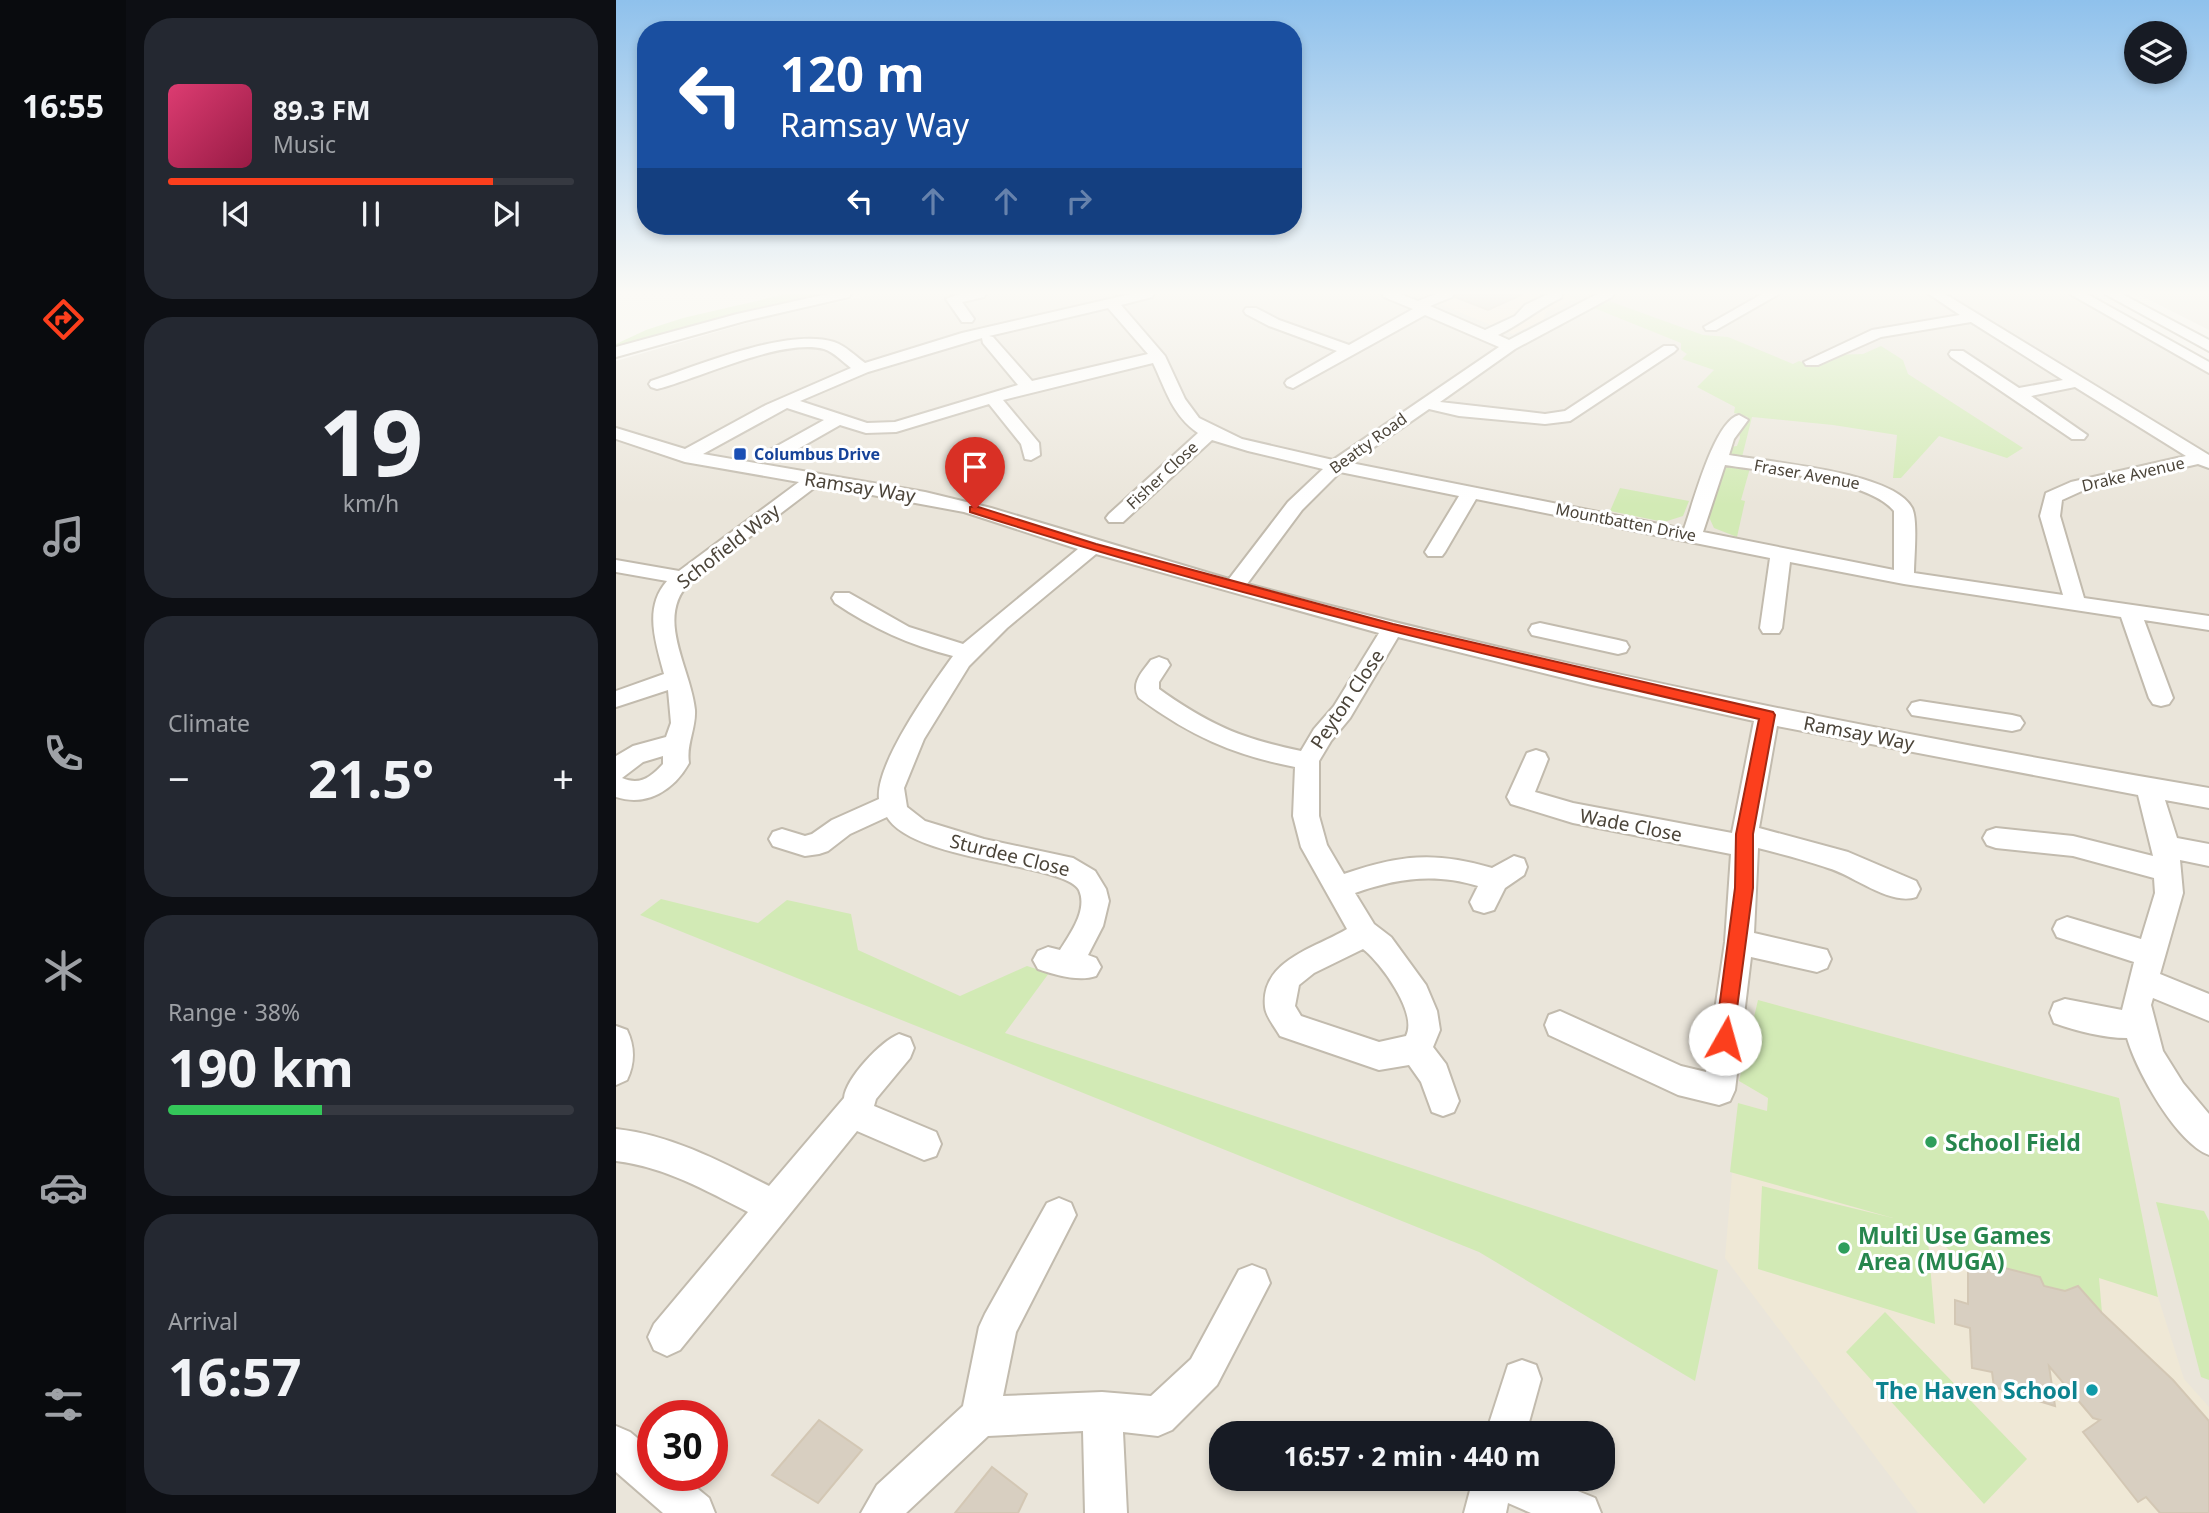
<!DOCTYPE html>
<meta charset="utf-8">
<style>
:root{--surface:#171b24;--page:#242831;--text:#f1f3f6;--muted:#9ea1a6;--line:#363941;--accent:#fc3f1d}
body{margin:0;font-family:"Noto Sans",sans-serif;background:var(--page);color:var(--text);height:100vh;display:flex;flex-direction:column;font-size:26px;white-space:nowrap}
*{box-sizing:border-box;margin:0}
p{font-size:23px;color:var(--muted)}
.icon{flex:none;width:38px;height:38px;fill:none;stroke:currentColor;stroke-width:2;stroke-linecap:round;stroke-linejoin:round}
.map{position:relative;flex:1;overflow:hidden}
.sheet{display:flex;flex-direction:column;gap:18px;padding:18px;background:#0d0f14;width:490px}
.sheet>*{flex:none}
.banner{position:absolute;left:21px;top:21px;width:665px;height:214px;border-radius:28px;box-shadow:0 4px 10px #0003;background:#1a4fa0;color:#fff;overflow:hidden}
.tools{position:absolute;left:1508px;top:21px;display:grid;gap:14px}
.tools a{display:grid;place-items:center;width:63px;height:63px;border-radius:50%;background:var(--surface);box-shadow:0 4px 10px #0003;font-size:35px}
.speed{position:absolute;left:21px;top:1400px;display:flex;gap:14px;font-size:35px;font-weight:700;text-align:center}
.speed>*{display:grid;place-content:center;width:91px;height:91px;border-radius:50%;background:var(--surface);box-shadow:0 4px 10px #0003;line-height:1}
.speed .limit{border:10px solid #d22;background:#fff;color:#111}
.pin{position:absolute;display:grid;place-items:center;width:60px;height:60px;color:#fff;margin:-72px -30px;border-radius:50% 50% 50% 0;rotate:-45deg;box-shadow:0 0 7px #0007}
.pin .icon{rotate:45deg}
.me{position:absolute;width:77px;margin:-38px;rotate:7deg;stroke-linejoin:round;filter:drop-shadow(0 0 5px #0008)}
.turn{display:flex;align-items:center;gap:24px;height:147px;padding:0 28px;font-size:32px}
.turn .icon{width:91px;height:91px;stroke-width:2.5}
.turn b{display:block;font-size:49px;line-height:60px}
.lanes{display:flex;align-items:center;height:66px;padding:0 28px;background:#0003;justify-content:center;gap:35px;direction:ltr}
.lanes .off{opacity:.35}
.big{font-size:52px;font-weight:700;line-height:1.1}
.sheet .widget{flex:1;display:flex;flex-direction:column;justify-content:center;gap:10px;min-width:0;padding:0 24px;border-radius:28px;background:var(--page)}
.sheet .dial{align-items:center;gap:0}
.dial b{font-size:91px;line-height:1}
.song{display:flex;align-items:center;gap:21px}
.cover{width:84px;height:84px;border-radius:10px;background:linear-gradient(135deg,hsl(340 70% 55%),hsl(340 70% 35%))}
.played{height:7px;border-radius:4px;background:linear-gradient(90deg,var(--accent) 80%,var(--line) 80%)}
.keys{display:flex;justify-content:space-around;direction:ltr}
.heat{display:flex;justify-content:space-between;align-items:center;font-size:38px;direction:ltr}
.charge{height:10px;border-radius:5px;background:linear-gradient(90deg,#34c759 38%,var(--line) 0)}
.trip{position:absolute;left:593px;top:1421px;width:406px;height:70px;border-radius:28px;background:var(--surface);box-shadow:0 4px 10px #0003;font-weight:700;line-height:70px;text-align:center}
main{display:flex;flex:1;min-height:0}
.tabs{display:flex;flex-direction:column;width:126px;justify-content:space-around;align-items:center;background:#090b0e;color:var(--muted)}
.tabs .icon{width:49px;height:49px}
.tabs .selected{color:var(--accent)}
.tabs b{font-size:32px;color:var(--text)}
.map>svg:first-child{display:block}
</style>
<main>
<nav class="tabs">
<b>16:55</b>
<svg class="icon selected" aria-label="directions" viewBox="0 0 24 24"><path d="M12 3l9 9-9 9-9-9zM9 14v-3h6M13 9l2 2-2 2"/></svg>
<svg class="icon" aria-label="music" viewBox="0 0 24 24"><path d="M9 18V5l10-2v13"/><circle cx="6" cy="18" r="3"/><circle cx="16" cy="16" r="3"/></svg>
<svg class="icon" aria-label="phone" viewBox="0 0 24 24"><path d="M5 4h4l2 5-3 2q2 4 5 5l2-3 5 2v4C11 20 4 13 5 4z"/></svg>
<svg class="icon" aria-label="climate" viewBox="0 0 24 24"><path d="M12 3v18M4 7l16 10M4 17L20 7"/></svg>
<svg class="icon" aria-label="car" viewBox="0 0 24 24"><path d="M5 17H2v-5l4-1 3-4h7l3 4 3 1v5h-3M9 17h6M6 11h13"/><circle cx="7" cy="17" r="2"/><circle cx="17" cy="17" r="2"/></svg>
<svg class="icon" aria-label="filters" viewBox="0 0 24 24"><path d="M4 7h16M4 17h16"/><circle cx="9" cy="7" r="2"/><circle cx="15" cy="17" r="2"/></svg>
</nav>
<section class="sheet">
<div class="widget">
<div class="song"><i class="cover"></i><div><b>89.3 FM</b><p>Music</p></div></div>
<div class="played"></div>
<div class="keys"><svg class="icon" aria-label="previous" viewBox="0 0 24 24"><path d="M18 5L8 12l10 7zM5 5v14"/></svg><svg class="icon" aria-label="pause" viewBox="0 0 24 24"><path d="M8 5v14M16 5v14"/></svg><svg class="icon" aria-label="next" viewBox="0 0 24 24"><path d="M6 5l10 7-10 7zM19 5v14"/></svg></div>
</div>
<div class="widget dial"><b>19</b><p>km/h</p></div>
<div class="widget"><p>Climate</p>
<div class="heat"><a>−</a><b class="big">21.5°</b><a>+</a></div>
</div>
<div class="widget"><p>Range · 38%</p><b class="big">190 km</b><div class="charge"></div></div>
<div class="widget"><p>Arrival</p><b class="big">16:57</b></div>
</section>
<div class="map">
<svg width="1593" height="1513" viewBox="0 0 1593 1513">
<rect width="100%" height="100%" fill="#f6f3ec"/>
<g fill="#eae5da" fill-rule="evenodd">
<path d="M260 294H1466L1593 363V1513H0V361L142 320ZM37 1416H96V1475H37ZM606 1433H987V1479H606Z"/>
<path d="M1522 294H1593V330Z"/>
</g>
<path fill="#f7ead8" d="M844 294H946L959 299 930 312 927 320 897 334 821 303Z"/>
<path fill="#efe8d6" d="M1142 1000 1503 1098 1542 1297 1568 1379 1593 1407V1513H1302L1109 1258 1122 1103 1151 1111 1152 1098 1123 1081Z"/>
<g fill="#d2eab5">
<path d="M170 294H217L0 347V344L30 330 67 318Z"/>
<path d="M993 301 1087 335 1112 337 1177 364 1183 361 1195 365 1216 355 1247 354 1265 346 1287 360 1292 374 1407 448 1391 458 1323 436 1285 478H1277L1281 435 1217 425 1136 417 1126 457 1112 454 1113 447 1121 446 1124 438 1123 431 1132 417 1118 413 1119 407 1081 387 1098 370 1066 359 1071 354 1065 350V343L978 308Z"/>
<path d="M1117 466 1134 468 1125 500 1129 501 1121 537 1098 528 1093 517 1108 468Z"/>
<path d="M1004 488 1073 501 1067 516 1048 522 994 511Z"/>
<path d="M45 899 142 923 171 900 235 914 242 950 344 996 411 966 433 973 389 1033 1102 1270 1079 1381 863 1252 24 915Z"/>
<path d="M1142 1000 1503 1098 1542 1297 1483 1278 1486 1313 1462 1286 1449 1291 1428 1286 1424 1277 1370 1263 1371 1272 1352 1269 1311 1228 1319 1324 1142 1269 1146 1186 1277 1218 1114 1172 1122 1103 1151 1111 1152 1098 1123 1081Z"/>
<path d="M1540 1202 1588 1211 1593 1221V1380L1585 1377Z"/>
<path d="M1269 1312 1411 1459 1368 1504 1230 1352Z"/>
</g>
<g fill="#d8cfc1" stroke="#d3c7b4" stroke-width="2">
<path d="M841 294H907L872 310 839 297Z"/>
<path d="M1369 1263 1424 1277 1428 1286 1449 1291 1462 1286 1486 1313 1557 1380 1593 1421V1513H1544L1530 1497 1522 1502 1467 1432 1484 1420 1477 1418 1433 1366 1439 1406 1378 1387 1376 1372 1356 1368 1354 1328 1339 1324V1300L1352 1304V1269L1371 1272Z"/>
<path d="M203 1420 246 1450 202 1503 156 1475Z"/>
<path d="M376 1467 411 1494 402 1513H339Z"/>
</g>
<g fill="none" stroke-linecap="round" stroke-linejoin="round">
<defs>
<g id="minor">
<path d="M211 294H235L233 297 129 321 0 357V347L121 314Z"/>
<path d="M343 294H370L368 297 346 302 358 319 356 322H346L330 299Z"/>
<path d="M515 294H538L536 297 505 305 549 356 569 399 583 418 626 439 717 460 883 347 809 315 677 388 671 386 669 383 671 380 721 351 653 326 630 314 628 311 630 308H640L663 320 733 345 797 309 768 297 766 294H784L802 301 820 294H838L836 297 814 306 869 330 899 316 909 305 932 294H946L945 298C922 309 905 324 882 335L893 340 981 294H998L996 297 899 349 824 402 929 414 949 411 1048 346H1058L1061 349 1058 352 954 421 929 424 843 416 813 409 735 463 1068 529C1077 504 1098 421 1123 415L1132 420 1118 439 1113 455C1152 462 1278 472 1296 508 1302 520 1298 558 1298 573L1447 595 1424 516 1430 493 1455 482 1570 456 1459 387 1415 396 1471 435 1468 439H1456L1335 357 1333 354 1335 351H1347L1403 388 1447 380 1355 322 1265 337 1202 365H1190L1188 362 1256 330 1344 315 1313 294H1329L1593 455V468L1582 464 1468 490 1446 500 1444 516 1468 598 1593 616V630L1528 620 1557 698 1553 704 1545 706 1537 704 1533 698 1505 617 1288 584 1174 562 1166 628 1163 633H1147L1144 628 1154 558 860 499 829 552 826 556H812L809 552 843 496 724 472 686 510 631 584C948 669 1269 733 1593 788V808L1549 800 1561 838 1593 844V866L1564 860 1567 893 1544 974 1593 994V1021L1537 998 1535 1005 1547 1051 1567 1083 1593 1114V1155C1560 1142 1521 1072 1511 1038 1487 1038 1461 1031 1438 1023L1434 1013 1438 1003 1449 999 1506 1010 1518 962 1441 937 1437 929 1441 921 1451 917 1525 939 1539 893 1538 878 1457 856 1380 848 1371 845 1367 838 1371 831 1380 828 1457 836 1537 856 1522 795 1161 726 1143 828 1232 852 1300 881 1304 889 1300 897C1274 906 1237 875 1212 868 1189 860 1165 854 1142 848L1138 933 1211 950 1215 959 1211 968 1201 972 1135 957 1119 1090 1114 1101 1103 1105 1062 1095 933 1035 929 1025 933 1015 944 1011 1065 1066 1090 1072 1109 942 1115 854 957 823 895 804 891 797 911 753 920 750 929 753 932 759 919 792 957 803 1116 833 1138 721 976 685 782 637 734 718 715 741 703 761V816L711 845 728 874C783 855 819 851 876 868L898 856 908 859 911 867 908 875 889 888 878 910 868 913 858 910 854 902 862 886C819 873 781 878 739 893L758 924 775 937 810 985 821 1011 824 1030 817 1047 830 1064 843 1101 838 1112 827 1116 816 1112 805 1082 793 1065 763 1070 664 1036C659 1027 650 1017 649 1007 644 960 700 948 731 929L685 847 677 816 679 767C617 755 573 735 523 698 514 683 527 671 535 660L543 657 551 660 554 665 543 682V689L550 694C598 727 628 739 685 751L698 729 718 706 763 633 480 554 391 628 353 666 308 739 288 788 291 807 309 821 368 839 457 858 479 871 490 889 493 901 487 926 472 955 480 958 485 967 480 976C463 982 439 975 422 969L417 960 422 951 432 947 444 950C454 934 472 910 463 890 449 863 298 862 271 817L234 834 212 851 203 854 189 856 157 846 153 839 157 832 166 829 189 836 196 834 216 820 263 799C259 764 316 685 337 656 293 645 256 628 219 603L216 598 219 593H233L293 627 347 644 462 549 348 512 202 485 74 582C38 618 75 668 79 710 80 729 70 744 73 763 58 790 31 807 0 797V756L17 746 50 737 55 723 52 690 0 707V691L48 674C40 643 27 608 51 581L0 572V560L63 571 183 482 69 462 0 439V428L69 449 150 405 235 368C227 362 218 352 208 349 166 338 84 378 41 389L35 387 33 384 35 381C81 366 172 327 218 342 230 346 239 356 249 363L346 333ZM492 308 532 354 416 381 377 337 373 336ZM366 338 367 343 402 385 279 422 251 423 184 401 252 372ZM537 363C550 390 556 415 582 433L493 514 490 518 493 522H507L596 440 632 451 707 469 672 502 613 579 375 508 309 492 87 454 171 408 208 420 154 450 151 454 154 458H166L224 425 250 433 280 432 373 404 405 444 409 459 415 460 424 455 423 443 387 400ZM1109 465C1152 472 1252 479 1278 511V570L1087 532ZM47 756V764C35 777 24 786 6 778L27 762ZM747 949C765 963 802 1013 790 1036L763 1042 685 1016 679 1006 683 985 698 973Z"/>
<path d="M1146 294H1163L1100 330H1090L1088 327Z"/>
<path d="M1454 294H1471L1593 362V373Z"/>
<path d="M1489 294H1506L1593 340V351Z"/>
<path d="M924 623 1002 640 1010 642 1013 647 1010 652 1002 654 916 635 913 630 916 625Z"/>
<path d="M1304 701 1396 715 1404 717 1408 723 1404 729 1396 731 1296 715 1292 709 1296 703Z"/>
<path d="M0 1026 11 1030C19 1047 19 1063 11 1080L0 1085Z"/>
<path d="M283 1034 294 1038 298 1048 294 1058 260 1099 258 1106 320 1132 325 1144 320 1156 308 1160 241 1131 64 1350 51 1356 38 1350 32 1337 38 1324 132 1212C89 1190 49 1167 0 1161V1129C55 1135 104 1161 153 1186L228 1098C230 1078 265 1041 283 1034Z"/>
<path d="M443 1198 455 1203 460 1215 400 1332 387 1396 486 1392 535 1396 575 1359 623 1270 636 1265 649 1270 654 1283 601 1385 556 1430 542 1436 507 1432 511 1513H469L467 1431 372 1436 290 1513H245L261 1485 347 1406 363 1327 369 1314 431 1203Z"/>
<path d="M906 1360 920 1365 925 1379 910 1433H870L892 1365Z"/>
<path d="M0 1426 14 1432 37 1451V1475H65L93 1498 99 1513H47L0 1472Z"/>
<path d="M857 1479H932L979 1498 985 1513H915L892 1503 890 1513H848Z"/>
</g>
</defs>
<use href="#minor" stroke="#c2bbae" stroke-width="4"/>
<use href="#minor" fill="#fff" fill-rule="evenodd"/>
</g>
<linearGradient id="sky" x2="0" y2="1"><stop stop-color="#8fc1ec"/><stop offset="0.58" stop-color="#fbfaf6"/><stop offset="1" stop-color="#fbfaf6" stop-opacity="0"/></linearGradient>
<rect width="1593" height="505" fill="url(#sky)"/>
<path fill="#fc3f1d" stroke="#a42913" stroke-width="2" d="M359 506 480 544 777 624 1157 712 1159 715 1137 834V888L1116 1046 1109 1049 1102 1046 1099 1039 1119 888 1120 834 1143 719C877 657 614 595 354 512V507Z"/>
<rect fill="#1a4fb4" stroke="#fff" stroke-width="2.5" x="117" y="447" width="14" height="14" rx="3.5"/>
<g fill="#2e9e5b" stroke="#fff" stroke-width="2.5">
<circle cx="1315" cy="1142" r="7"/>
<circle cx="1228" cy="1248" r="7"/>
</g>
<circle fill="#0f9aa8" stroke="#fff" stroke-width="2.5" cx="1476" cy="1390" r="7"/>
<g text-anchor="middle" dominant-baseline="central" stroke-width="6" stroke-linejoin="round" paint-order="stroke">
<g font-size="16" fill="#4b4439" stroke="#fff">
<text transform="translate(752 443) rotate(-36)">Beatty Road</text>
<text transform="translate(1191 474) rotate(10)">Fraser Avenue</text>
<text transform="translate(1517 474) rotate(-13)">Drake Avenue</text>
<text transform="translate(546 475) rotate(-43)">Fisher Close</text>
<text transform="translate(1010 522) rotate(11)">Mountbatten Drive</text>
</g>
<g font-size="16" font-weight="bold" fill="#164399" stroke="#fff" text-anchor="start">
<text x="138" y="454">Columbus Drive</text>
</g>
<g font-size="19" fill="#4b4439" stroke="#fff">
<text transform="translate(244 487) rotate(9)">Ramsay Way</text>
<text transform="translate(112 546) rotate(-38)">Schofield Way</text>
<text transform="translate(731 699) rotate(-56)">Peyton Close</text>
<text transform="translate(1243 733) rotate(11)">Ramsay Way</text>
<text transform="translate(1015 825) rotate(11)">Wade Close</text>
<text transform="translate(394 855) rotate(14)">Sturdee Close</text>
</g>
<g font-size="23" font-weight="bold" fill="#27864d" stroke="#fff" text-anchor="start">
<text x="1329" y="1142">School Field</text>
<text x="1242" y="1235">Multi Use Games<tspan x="1242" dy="26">Area (MUGA)</tspan></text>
</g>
<g font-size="23" font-weight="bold" fill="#0d838f" stroke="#fff" text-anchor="end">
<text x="1462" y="1390">The Haven School</text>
</g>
</g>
</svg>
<div class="tools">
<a><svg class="icon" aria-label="layers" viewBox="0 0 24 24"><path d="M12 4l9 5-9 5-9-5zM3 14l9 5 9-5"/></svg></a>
</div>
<div class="speed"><div class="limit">30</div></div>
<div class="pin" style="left:359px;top:509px;background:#d93025"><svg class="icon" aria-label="arrive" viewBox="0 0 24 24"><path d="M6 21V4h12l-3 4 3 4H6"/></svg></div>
<svg class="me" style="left:1109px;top:1039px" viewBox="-20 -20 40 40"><circle r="19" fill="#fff"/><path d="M0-13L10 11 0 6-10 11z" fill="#fc3f1d"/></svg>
<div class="trip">16:57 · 2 min · 440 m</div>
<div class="banner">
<div class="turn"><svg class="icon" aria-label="left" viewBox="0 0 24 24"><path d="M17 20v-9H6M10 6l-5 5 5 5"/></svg><div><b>120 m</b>Ramsay Way</div></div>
<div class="lanes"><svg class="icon" aria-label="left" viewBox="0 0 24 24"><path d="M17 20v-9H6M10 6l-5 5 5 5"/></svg><svg class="icon off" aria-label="ahead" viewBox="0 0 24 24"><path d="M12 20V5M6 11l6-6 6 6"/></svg><svg class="icon off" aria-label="ahead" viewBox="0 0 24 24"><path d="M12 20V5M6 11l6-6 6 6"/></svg><svg class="icon off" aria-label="right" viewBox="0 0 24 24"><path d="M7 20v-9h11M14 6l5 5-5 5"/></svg></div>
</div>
</div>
</main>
